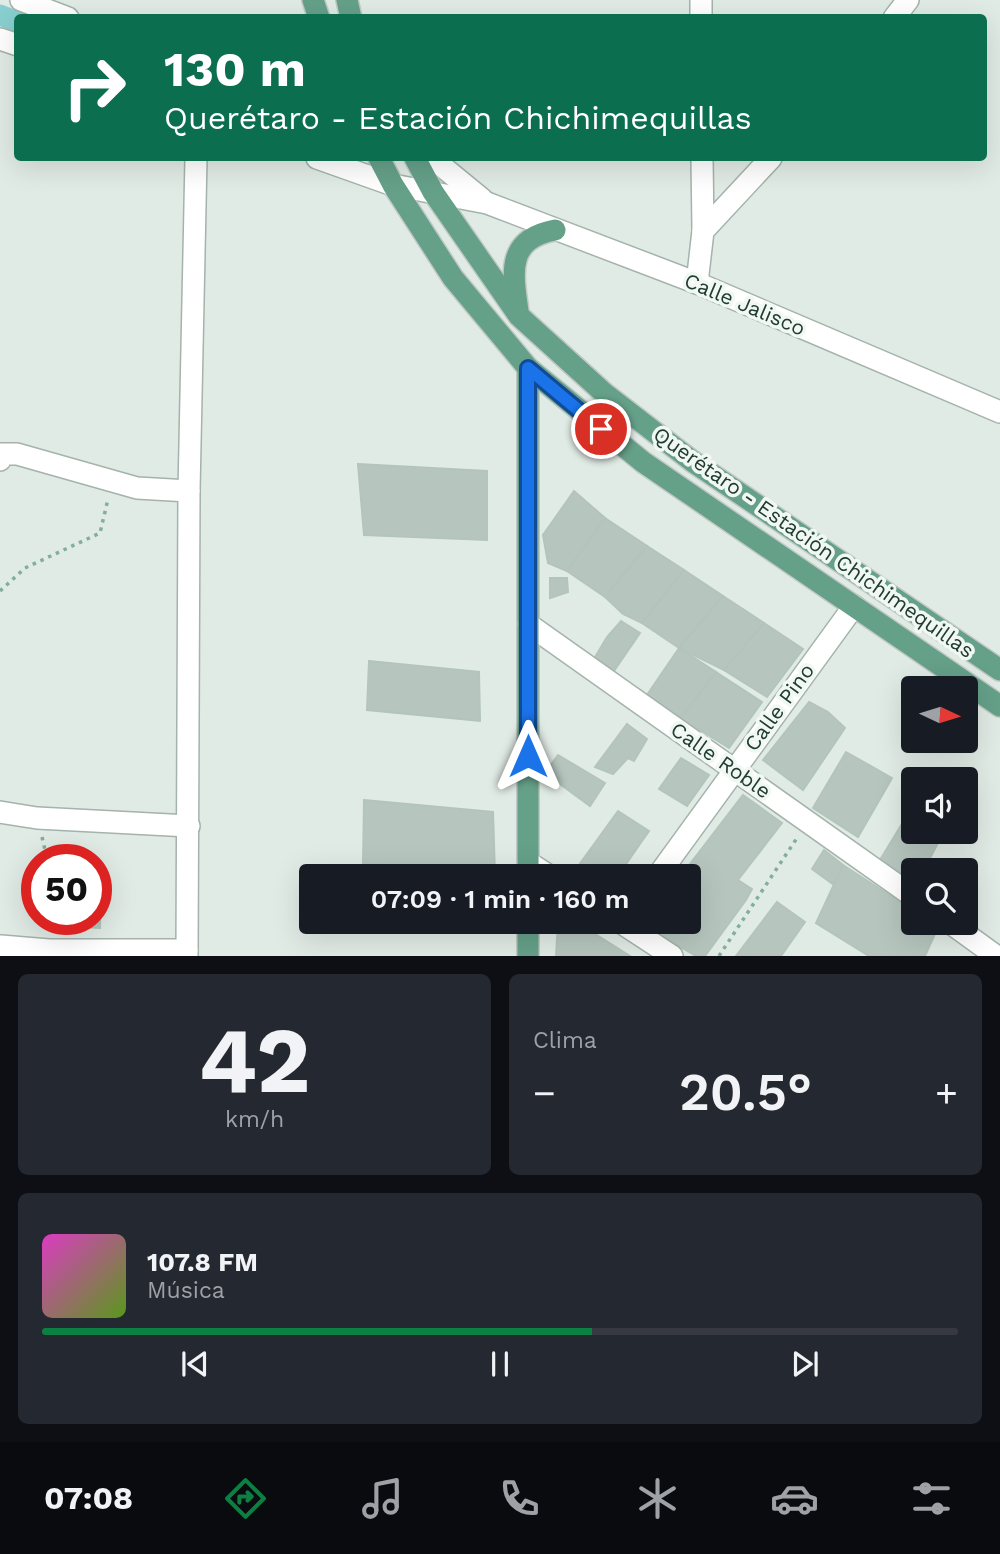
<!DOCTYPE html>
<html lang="es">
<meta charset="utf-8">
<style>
:root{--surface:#171b24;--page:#242831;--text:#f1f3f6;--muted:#9ea1a6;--line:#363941;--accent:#0b8043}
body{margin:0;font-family:"Work Sans",sans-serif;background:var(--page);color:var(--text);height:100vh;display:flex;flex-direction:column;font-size:26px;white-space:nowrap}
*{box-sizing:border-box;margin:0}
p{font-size:23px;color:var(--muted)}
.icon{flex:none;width:38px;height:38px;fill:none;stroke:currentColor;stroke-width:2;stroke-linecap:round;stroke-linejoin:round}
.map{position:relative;height:956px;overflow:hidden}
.sheet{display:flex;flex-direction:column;gap:18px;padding:18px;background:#0d0f14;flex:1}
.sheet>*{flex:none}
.banner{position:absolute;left:14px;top:14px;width:973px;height:147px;border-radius:7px;box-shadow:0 7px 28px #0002;background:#0b6e4f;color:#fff;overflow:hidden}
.needle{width:46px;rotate:94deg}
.buttons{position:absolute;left:901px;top:676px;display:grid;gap:14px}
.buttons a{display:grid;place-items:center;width:77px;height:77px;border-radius:7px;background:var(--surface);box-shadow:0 7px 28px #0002;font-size:35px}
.speed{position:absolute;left:21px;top:844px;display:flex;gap:14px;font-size:35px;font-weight:700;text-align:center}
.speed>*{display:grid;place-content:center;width:91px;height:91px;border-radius:50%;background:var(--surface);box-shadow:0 7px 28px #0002;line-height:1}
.speed .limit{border:10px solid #d22;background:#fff;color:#111}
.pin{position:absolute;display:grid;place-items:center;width:60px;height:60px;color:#fff;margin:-30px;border:4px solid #fff;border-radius:50%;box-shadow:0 2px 7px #0007}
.me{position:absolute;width:77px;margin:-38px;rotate:0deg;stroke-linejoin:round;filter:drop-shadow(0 0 5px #0008)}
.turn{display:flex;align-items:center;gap:24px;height:147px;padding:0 35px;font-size:32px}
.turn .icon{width:91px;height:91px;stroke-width:2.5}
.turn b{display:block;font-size:49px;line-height:60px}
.big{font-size:52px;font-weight:600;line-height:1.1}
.sheet .tile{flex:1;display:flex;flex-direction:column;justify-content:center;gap:10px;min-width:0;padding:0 24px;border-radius:10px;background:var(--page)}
.sheet .dial{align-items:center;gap:0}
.dial b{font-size:91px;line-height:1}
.song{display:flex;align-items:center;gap:21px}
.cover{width:84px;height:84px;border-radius:10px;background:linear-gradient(135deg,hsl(310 70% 55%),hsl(90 70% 35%))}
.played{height:7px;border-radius:4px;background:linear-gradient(90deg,var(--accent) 60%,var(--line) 60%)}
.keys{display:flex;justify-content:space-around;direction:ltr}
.heat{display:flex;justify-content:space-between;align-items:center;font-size:38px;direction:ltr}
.sheet .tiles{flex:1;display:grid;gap:18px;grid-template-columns:1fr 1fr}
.tile:last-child{grid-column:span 2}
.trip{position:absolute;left:299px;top:864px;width:402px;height:70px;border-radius:7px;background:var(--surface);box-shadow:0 7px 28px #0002;font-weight:600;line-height:70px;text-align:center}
.dock{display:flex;height:112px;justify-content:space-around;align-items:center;background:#090b0e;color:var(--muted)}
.dock .icon{width:49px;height:49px}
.dock .current{color:var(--accent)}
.dock b{font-size:32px;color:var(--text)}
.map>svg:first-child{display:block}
</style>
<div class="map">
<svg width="1000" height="956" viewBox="0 0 1000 956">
<rect width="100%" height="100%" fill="#e1ebe5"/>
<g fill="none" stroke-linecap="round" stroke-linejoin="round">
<path stroke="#89cfd0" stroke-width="21" d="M0 15 18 22"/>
</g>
<g fill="#b6c6be" stroke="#b3c5bb" stroke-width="2">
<path d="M358 464 487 471V540L364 535Z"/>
<path d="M574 491 605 518 567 571 548 563 543 535Z"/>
<path d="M605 518 647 546 605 597 567 571Z"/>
<path d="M647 546 684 570 642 623 623 614 605 597Z"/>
<path d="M684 570 723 596 679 648 642 623Z"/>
<path d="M550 578H567L568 592 550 598Z"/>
<path d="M723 596 764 623 724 670 679 648Z"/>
<path d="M621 621 640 633 614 671 594 659 607 637Z"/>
<path d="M764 623 803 649 767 697 724 670Z"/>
<path d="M679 648 716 672 681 718 647 695Z"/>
<path d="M369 661 479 672 480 721 367 710Z"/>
<path d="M716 672 762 702 729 748 681 718Z"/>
<path d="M809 702 828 712 845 728 803 790 763 760Z"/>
<path d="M627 724 647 739 634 761 628 758 613 774 595 767Z"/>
<path d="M846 752 892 778 858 837 813 808Z"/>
<path d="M558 755 605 783 590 806 545 773Z"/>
<path d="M681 758 709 775 687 806 659 789Z"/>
<path d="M743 795 782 823 738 880 752 889 746 900 705 956H696L643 925 690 922V877H680Z"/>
<path d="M364 800 493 812 495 875 363 863Z"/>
<path d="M914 804V831H944L924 870H914V882L880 860Z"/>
<path d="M618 811 649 831 617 877 571 876Z"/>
<path d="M824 850 843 865 834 885 812 869Z"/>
<path d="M843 865 914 911V922H931L938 927 925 956H869L816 923Z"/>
<path d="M96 882H101L100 928 59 926V919H96Z"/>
<path d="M777 902 805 922 781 956H736Z"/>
<path d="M558 922H576L630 956H556Z"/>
</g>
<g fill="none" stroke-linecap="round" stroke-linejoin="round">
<defs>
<g id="minor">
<path d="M21 0 68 18"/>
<path d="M701 0V18"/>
<path d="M894 18 908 0"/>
<path d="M0 39 18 45"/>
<path d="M317 158 393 185 487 203 697 283 1000 412"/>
<path d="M432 158 482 199"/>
<path d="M702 158 703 231"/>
<path d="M697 283 703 231 771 158"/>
<path d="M0 460 1 454H17L137 488 189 491"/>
<path d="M528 624 914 897"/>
<path d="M0 812 37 818 189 826"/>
<path d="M528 862 551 877"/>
<path d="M657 877 854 606"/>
<path d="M620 922 672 956"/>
<path d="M949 922 996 956"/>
<path d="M1 946 49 950H187"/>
<path d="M187 956 189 491 196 158"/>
</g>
<g id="major">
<path d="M313 0 319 18"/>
<path d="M347 0 351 18"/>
<path d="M379 158 393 185 453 278 528 368 643 462 1000 706"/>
<path d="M415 158 433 192 519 316 604 393 692 461 1000 670"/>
<path d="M518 311C512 271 507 239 555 230"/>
<path d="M528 368V877"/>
<path d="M528 956V922"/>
</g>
</defs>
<use href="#minor" stroke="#a4b3ab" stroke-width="24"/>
<use href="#major" stroke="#c1c8c5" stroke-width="24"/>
<g stroke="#81af9a" stroke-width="3.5" stroke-dasharray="3.5 5" stroke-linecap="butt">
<path d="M0 591 25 568 100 533 108 499"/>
<path d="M42 837 47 859"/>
<path d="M50 931V919"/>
<path d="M719 956 797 838"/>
</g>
<use href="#minor" stroke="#fff" stroke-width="21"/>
<use href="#major" stroke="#65a089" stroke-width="21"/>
</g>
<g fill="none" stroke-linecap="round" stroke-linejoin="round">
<defs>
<path id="route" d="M528 756V368L601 429"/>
</defs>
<use href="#route" stroke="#114b97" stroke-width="18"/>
<use href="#route" stroke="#1a73e8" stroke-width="12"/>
</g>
<g text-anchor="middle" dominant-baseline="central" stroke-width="7" stroke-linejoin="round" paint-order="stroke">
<g font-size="21" fill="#213c31" stroke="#f1f8f4">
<text transform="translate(745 304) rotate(23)">Calle Jalisco</text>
<text transform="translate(814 542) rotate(35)">Querétaro - Estación Chichimequillas</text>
<text transform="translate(779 707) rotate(-54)">Calle Pino</text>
<text transform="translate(721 760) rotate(35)">Calle Roble</text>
</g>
</g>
</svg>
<div class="buttons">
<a><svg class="needle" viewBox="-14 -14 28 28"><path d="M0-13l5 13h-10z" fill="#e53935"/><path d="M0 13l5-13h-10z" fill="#9ea1a6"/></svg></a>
<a><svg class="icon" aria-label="sound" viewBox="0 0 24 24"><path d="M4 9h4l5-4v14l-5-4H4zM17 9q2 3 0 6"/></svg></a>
<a><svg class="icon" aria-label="search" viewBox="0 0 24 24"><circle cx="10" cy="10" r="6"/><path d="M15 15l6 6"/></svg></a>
</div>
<div class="speed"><div class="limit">50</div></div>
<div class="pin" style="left:601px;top:429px;background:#d93025"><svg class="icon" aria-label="arrive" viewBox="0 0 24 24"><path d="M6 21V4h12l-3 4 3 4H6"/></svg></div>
<svg class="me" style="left:528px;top:756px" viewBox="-20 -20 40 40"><path d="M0-17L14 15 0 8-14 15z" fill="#1a73e8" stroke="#fff" stroke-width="4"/></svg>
<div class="trip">07:09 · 1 min · 160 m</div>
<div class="banner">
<div class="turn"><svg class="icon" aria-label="right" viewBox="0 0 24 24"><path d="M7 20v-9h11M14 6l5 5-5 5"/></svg><div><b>130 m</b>Querétaro - Estación Chichimequillas</div></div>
</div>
</div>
<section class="sheet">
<div class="tiles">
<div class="tile dial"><b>42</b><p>km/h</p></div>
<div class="tile"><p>Clima</p>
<div class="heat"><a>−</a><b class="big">20.5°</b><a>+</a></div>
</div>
<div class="tile">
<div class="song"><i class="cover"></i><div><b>107.8 FM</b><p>Música</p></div></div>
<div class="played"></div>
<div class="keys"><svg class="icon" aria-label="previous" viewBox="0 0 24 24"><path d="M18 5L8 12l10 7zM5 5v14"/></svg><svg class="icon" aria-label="pause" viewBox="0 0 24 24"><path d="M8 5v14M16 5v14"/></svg><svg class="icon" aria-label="next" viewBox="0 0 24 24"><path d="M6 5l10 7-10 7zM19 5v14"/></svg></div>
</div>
</div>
</section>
<nav class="dock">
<b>07:08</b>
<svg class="icon current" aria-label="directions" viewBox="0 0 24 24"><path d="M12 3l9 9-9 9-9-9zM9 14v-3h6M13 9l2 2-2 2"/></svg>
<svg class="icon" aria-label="music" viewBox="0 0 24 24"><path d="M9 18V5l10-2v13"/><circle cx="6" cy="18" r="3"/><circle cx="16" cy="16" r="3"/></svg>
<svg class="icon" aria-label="phone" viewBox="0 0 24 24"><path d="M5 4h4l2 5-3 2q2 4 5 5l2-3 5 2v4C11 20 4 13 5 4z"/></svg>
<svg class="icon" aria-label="climate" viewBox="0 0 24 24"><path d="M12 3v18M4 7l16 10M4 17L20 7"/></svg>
<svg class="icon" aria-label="car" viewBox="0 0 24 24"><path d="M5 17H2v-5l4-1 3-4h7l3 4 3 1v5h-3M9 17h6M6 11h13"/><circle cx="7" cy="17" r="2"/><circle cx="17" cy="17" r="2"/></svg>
<svg class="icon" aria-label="filters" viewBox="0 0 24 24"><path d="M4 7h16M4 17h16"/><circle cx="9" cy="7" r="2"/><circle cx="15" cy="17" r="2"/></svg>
</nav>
